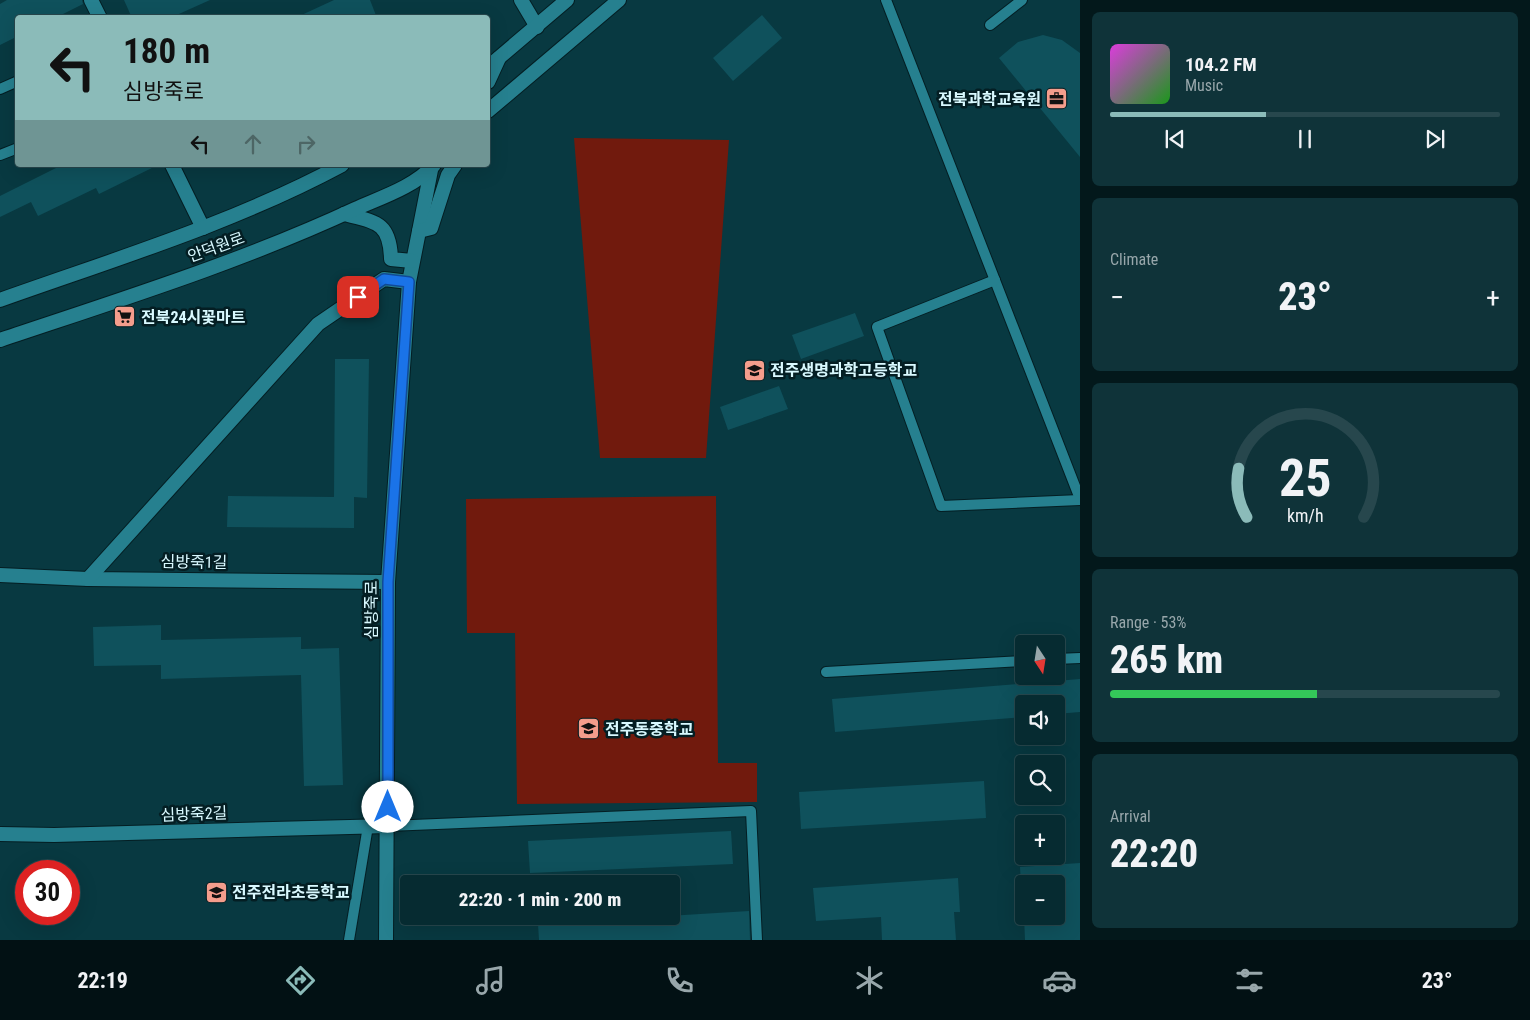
<!DOCTYPE html>
<meta charset="utf-8">
<style>
:root{--surface:#062b31;--page:#0f3339;--text:#f1f3f6;--muted:#98a7ab;--line:#27474d;--accent:#8bbbb9}
body{margin:0;font-family:"Roboto Condensed","Noto Sans KR",sans-serif;background:var(--page);color:var(--text);height:100vh;display:flex;flex-direction:column;font-size:19px;white-space:nowrap}
*{box-sizing:border-box;margin:0}
p{font-size:16px;color:var(--muted)}
.icon{flex:none;width:28px;height:28px;fill:none;stroke:currentColor;stroke-width:2;stroke-linecap:round;stroke-linejoin:round}
.map{position:relative;flex:1;overflow:hidden}
.sheet{display:flex;flex-direction:column;gap:12px;padding:12px;background:#03181b;width:450px}
.sheet>*{flex:none}
.banner{position:absolute;left:15px;top:15px;width:475px;height:152px;border-radius:5px;box-shadow:0 5px 20px #0002,0 0 0 1px var(--line);background:#8bbbb9;color:#111;overflow:hidden}
.needle{width:32px;rotate:168deg}
.controls{position:absolute;left:1015px;top:635px;display:grid;gap:10px}
.controls a{display:grid;place-items:center;width:50px;height:50px;border-radius:5px;background:var(--surface);box-shadow:0 5px 20px #0002,0 0 0 1px var(--line);font-size:25px}
.speed{position:absolute;left:15px;top:860px;display:flex;gap:10px;font-size:25px;font-weight:700;text-align:center}
.speed>*{display:grid;place-content:center;width:65px;height:65px;border-radius:50%;background:var(--surface);box-shadow:0 5px 20px #0002,0 0 0 1px var(--line);line-height:1}
.speed .limit{border:8px solid #d22;background:#fff;color:#111}
.pin{position:absolute;display:grid;place-items:center;width:42px;height:42px;color:#fff;margin:-21px;border-radius:10px;box-shadow:0 2px 8px #0006}
.me{position:absolute;width:55px;margin:-28px;rotate:0deg;stroke-linejoin:round;filter:drop-shadow(0 0 4px #0008)}
.turn{display:flex;align-items:center;gap:18px;height:105px;padding:0 25px;font-size:22px}
.turn .icon{width:65px;height:65px;stroke-width:2.5}
.turn b{display:block;font-size:35px;line-height:42px}
.lanes{display:flex;align-items:center;height:48px;padding:0 25px;background:#0003;justify-content:center;gap:25px;direction:ltr}
.lanes .off{opacity:.35}
.big{font-size:38px;font-weight:800;line-height:1.1}
.sheet .tile{flex:1;display:flex;flex-direction:column;justify-content:center;gap:8px;min-width:0;padding:0 18px;border-radius:8px;background:var(--page)}
.sheet .dial{align-items:center;gap:0}
.dial svg{height:130px;overflow:visible;fill:none;stroke:var(--line);stroke-width:7;stroke-linecap:round;text-anchor:middle}
.dial text{fill:var(--text);stroke:none}
.song{display:flex;align-items:center;gap:15px}
.cover{width:60px;height:60px;border-radius:8px;background:linear-gradient(135deg,hsl(300 70% 55%),hsl(120 70% 35%))}
.played{height:5px;border-radius:2px;background:linear-gradient(90deg,var(--accent) 40%,var(--line) 40%)}
.keys{display:flex;justify-content:space-around;direction:ltr}
.heat{display:flex;justify-content:space-between;align-items:center;font-size:28px;direction:ltr}
.charge{height:8px;border-radius:4px;background:linear-gradient(90deg,#34c759 53%,var(--line) 0)}
.trip{position:absolute;left:400px;top:875px;width:280px;height:50px;border-radius:5px;background:var(--surface);box-shadow:0 5px 20px #0002,0 0 0 1px var(--line);font-weight:800;line-height:50px;text-align:center}
.tabs{display:flex;height:80px;justify-content:space-around;align-items:center;background:#021114;color:var(--muted)}
.tabs .icon{width:35px;height:35px}
.tabs .on{color:var(--accent)}
.tabs b{font-size:22px;color:var(--text)}
main{display:flex;flex:1;min-height:0}
.map>svg:first-child{display:block}
</style>
<main>
<div class="map">
<svg width="1080" height="940" viewBox="0 0 1080 940">
<rect width="100%" height="100%" fill="#083941"/>
<g fill="#711a0d">
<path d="M574 138 729 140 706 458H600Z"/>
<path d="M716 496 718 763H757V802L517 804 515 633H467L466 499Z"/>
</g>
<g fill="#0f515c">
<path d="M7 0H82L83 4 55 18H18V36L0 45V4Z"/>
<path d="M124 0H210L170 18H132Z"/>
<path d="M334 0H370L377 18H295Z"/>
<path d="M762 15 782 38 733 81 713 58Z"/>
<path d="M1043 35 1062 40 1080 53V157L999 58 1018 42Z"/>
<path d="M62 165H158L99 194 96 188 38 216 31 202 0 217V196Z"/>
<path d="M855 313 864 336 801 359 792 335Z"/>
<path d="M335 359H369L367 498 354 497V528L227 527 228 496 334 497Z"/>
<path d="M779 386 788 409 728 430 720 407Z"/>
<path d="M161 625V640L301 637V649L339 648 343 785 304 786 301 675 161 679V665L94 666 93 627Z"/>
<path d="M1080 679V712L1056 714V704H1024V717L835 732 832 699Z"/>
<path d="M984 781 986 818 801 829 799 792Z"/>
<path d="M731 831 733 864 530 873 528 841Z"/>
<path d="M1080 863V940H1025L1024 916H1056V884H1021L1020 867Z"/>
<path d="M958 878 960 912H954L956 940H882L881 917 816 921 813 888Z"/>
<path d="M749 911 750 940H539L538 924Z"/>
</g>
<g fill="none" stroke-linecap="round" stroke-linejoin="round">
<defs>
<g id="service">
<path d="M886 0 1080 499"/>
<path d="M990 25 1022 0"/>
<path d="M0 89 18 81"/>
<path d="M0 155 18 148"/>
<path d="M995 280 877 327 941 506 1080 500"/>
<path d="M1056 659 1080 658"/>
<path d="M826 672 1024 661"/>
<path d="M388 826 751 811 757 940"/>
<path d="M349 940 368 826"/>
</g>
<g id="minor">
<path d="M91 0 100 18"/>
<path d="M521 0 537 27"/>
<path d="M488 82 499 58"/>
<path d="M172 165 203 228"/>
<path d="M0 575 88 579 388 582"/>
<path d="M88 579 318 324 384 279 409 282"/>
<path d="M0 834 54 835 388 826"/>
<path d="M386 940 388 582 409 282 432 165"/>
</g>
<g id="tertiary">
<path d="M488 67 567 0"/>
<path d="M488 111 619 0"/>
<path d="M344 214C376 222 390 222 391 259L412 261"/>
<path d="M419 231 431 228 448 175 455 165"/>
<path d="M0 300C115 259 234 223 342 165"/>
<path d="M0 340C119 300 241 262 355 209 382 197 414 187 434 165"/>
</g>
</defs>
<use href="#service" stroke="#041e23" stroke-width="12"/>
<use href="#minor" stroke="#041e23" stroke-width="16"/>
<use href="#tertiary" stroke="#041e23" stroke-width="16"/>
<use href="#service" stroke="#26808f" stroke-width="10"/>
<use href="#minor" stroke="#26808f" stroke-width="14"/>
<use href="#tertiary" stroke="#26808f" stroke-width="14"/>
</g>
<g fill="none" stroke-linecap="round" stroke-linejoin="round">
<defs>
<path id="route" d="M358 297 384 279 409 282 388 582V807"/>
</defs>
<use href="#route" stroke="#114b97" stroke-width="12"/>
<use href="#route" stroke="#1a73e8" stroke-width="9"/>
</g>
<defs>
<symbol id="office-square" viewBox="-11 -11 22 22"><rect x="-9" y="-9" width="18" height="18" rx="4" fill="#f49d8c" stroke="#041e23"/><path d="M-6-3h4V-5.5h4V-3h4V5H-6ZM-1-4.5V-3h2v-1.5ZM-6 0V1H6V0Z" fill="#111"/></symbol>
<symbol id="supermarket-square" viewBox="-11 -11 22 22"><rect x="-9" y="-9" width="18" height="18" rx="4" fill="#f49d8c" stroke="#041e23"/><path d="M-6-5.5h2.5l.6 2H6L4.5 2H-2.5L-4.4-4H-6ZM-1.5 3.2a1.3 1.3 0 1 0 .1 0ZM3 3.2a1.3 1.3 0 1 0 .1 0Z" fill="#111"/></symbol>
<symbol id="school-square" viewBox="-11 -11 22 22"><rect x="-9" y="-9" width="18" height="18" rx="4" fill="#f49d8c" stroke="#041e23"/><path d="M0-5L7-2L0 1L-7-2ZM-4 1L0 2.5L4 1V4Q0 6-4 4Z" fill="#111"/></symbol>
</defs>
<g fill-rule="evenodd">
<use href="#office-square" x="1044" y="86" width="25" height="25"/>
<use href="#supermarket-square" x="112" y="304" width="25" height="25"/>
<use href="#school-square" x="742" y="358" width="25" height="25"/>
<use href="#school-square" x="576" y="716" width="25" height="25"/>
<use href="#school-square" x="204" y="880" width="25" height="25"/>
</g>
<g text-anchor="middle" dominant-baseline="central" stroke-width="5" stroke-linejoin="round" paint-order="stroke">
<g font-size="16" font-weight="bold" fill="#d9f9ff" stroke="#041e23" text-anchor="start">
<text x="1041" y="99" text-anchor="end">전북과학교육원</text>
<text x="141" y="317">전북24시꽃마트</text>
<text x="770" y="370">전주생명과학고등학교</text>
<text x="605" y="729">전주동중학교</text>
<text x="232" y="892">전주전라초등학교</text>
</g>
<g font-size="16" fill="#d9f9ff" stroke="#041e23">
<text transform="translate(216 247) rotate(-20)">안덕원로</text>
<text transform="translate(194 562) rotate(1)">심방죽1길</text>
<text transform="translate(371 610) rotate(-90)">심방죽로</text>
<text transform="translate(194 814) rotate(-2)">심방죽2길</text>
</g>
</g>
</svg>
<div class="controls">
<a><svg class="needle" viewBox="-14 -14 28 28"><path d="M0-13l5 13h-10z" fill="#e53935"/><path d="M0 13l5-13h-10z" fill="#98a7ab"/></svg></a>
<a><svg class="icon" aria-label="sound" viewBox="0 0 24 24"><path d="M4 9h4l5-4v14l-5-4H4zM17 9q2 3 0 6"/></svg></a>
<a><svg class="icon" aria-label="search" viewBox="0 0 24 24"><circle cx="10" cy="10" r="6"/><path d="M15 15l6 6"/></svg></a>
<a>+</a>
<a>−</a>
</div>
<div class="speed"><div class="limit">30</div></div>
<div class="pin" style="left:358px;top:297px;background:#d93025"><svg class="icon" aria-label="arrive" viewBox="0 0 24 24"><path d="M6 21V4h12l-3 4 3 4H6"/></svg></div>
<svg class="me" style="left:388px;top:807px" viewBox="-20 -20 40 40"><circle r="19" fill="#fff"/><path d="M0-13L10 11 0 6-10 11z" fill="#1a73e8"/></svg>
<div class="trip">22:20 · 1 min · 200 m</div>
<div class="banner">
<div class="turn"><svg class="icon" aria-label="left" viewBox="0 0 24 24"><path d="M17 20v-9H6M10 6l-5 5 5 5"/></svg><div><b>180 m</b>심방죽로</div></div>
<div class="lanes"><svg class="icon" aria-label="left" viewBox="0 0 24 24"><path d="M17 20v-9H6M10 6l-5 5 5 5"/></svg><svg class="icon off" aria-label="ahead" viewBox="0 0 24 24"><path d="M12 20V5M6 11l6-6 6 6"/></svg><svg class="icon off" aria-label="right" viewBox="0 0 24 24"><path d="M7 20v-9h11M14 6l5 5-5 5"/></svg></div>
</div>
</div>
<section class="sheet">
<div class="tile">
<div class="song"><i class="cover"></i><div><b>104.2 FM</b><p>Music</p></div></div>
<div class="played"></div>
<div class="keys"><svg class="icon" aria-label="previous" viewBox="0 0 24 24"><path d="M18 5L8 12l10 7zM5 5v14"/></svg><svg class="icon" aria-label="pause" viewBox="0 0 24 24"><path d="M8 5v14M16 5v14"/></svg><svg class="icon" aria-label="next" viewBox="0 0 24 24"><path d="M6 5l10 7-10 7zM19 5v14"/></svg></div>
</div>
<div class="tile"><p>Climate</p>
<div class="heat"><a>−</a><b class="big">23°</b><a>+</a></div>
</div>
<div class="tile dial"><svg viewBox="0 0 100 80">
<path d="M14 69A42 42 0 1 1 86 69"/>
<path d="M14 69A42 42 0 0 1 9 39" stroke="#8bbbb9"/>
<text x="50" y="56" font-size="32" font-weight="700">25</text>
<text x="50" y="72" font-size="11">km/h</text>
</svg></div>
<div class="tile"><p>Range · 53%</p><b class="big">265 km</b><div class="charge"></div></div>
<div class="tile"><p>Arrival</p><b class="big">22:20</b></div>
</section>
</main>
<nav class="tabs">
<b>22:19</b>
<svg class="icon on" aria-label="directions" viewBox="0 0 24 24"><path d="M12 3l9 9-9 9-9-9zM9 14v-3h6M13 9l2 2-2 2"/></svg>
<svg class="icon" aria-label="music" viewBox="0 0 24 24"><path d="M9 18V5l10-2v13"/><circle cx="6" cy="18" r="3"/><circle cx="16" cy="16" r="3"/></svg>
<svg class="icon" aria-label="phone" viewBox="0 0 24 24"><path d="M5 4h4l2 5-3 2q2 4 5 5l2-3 5 2v4C11 20 4 13 5 4z"/></svg>
<svg class="icon" aria-label="climate" viewBox="0 0 24 24"><path d="M12 3v18M4 7l16 10M4 17L20 7"/></svg>
<svg class="icon" aria-label="car" viewBox="0 0 24 24"><path d="M5 17H2v-5l4-1 3-4h7l3 4 3 1v5h-3M9 17h6M6 11h13"/><circle cx="7" cy="17" r="2"/><circle cx="17" cy="17" r="2"/></svg>
<svg class="icon" aria-label="filters" viewBox="0 0 24 24"><path d="M4 7h16M4 17h16"/><circle cx="9" cy="7" r="2"/><circle cx="15" cy="17" r="2"/></svg>
<b>23°</b>
</nav>
